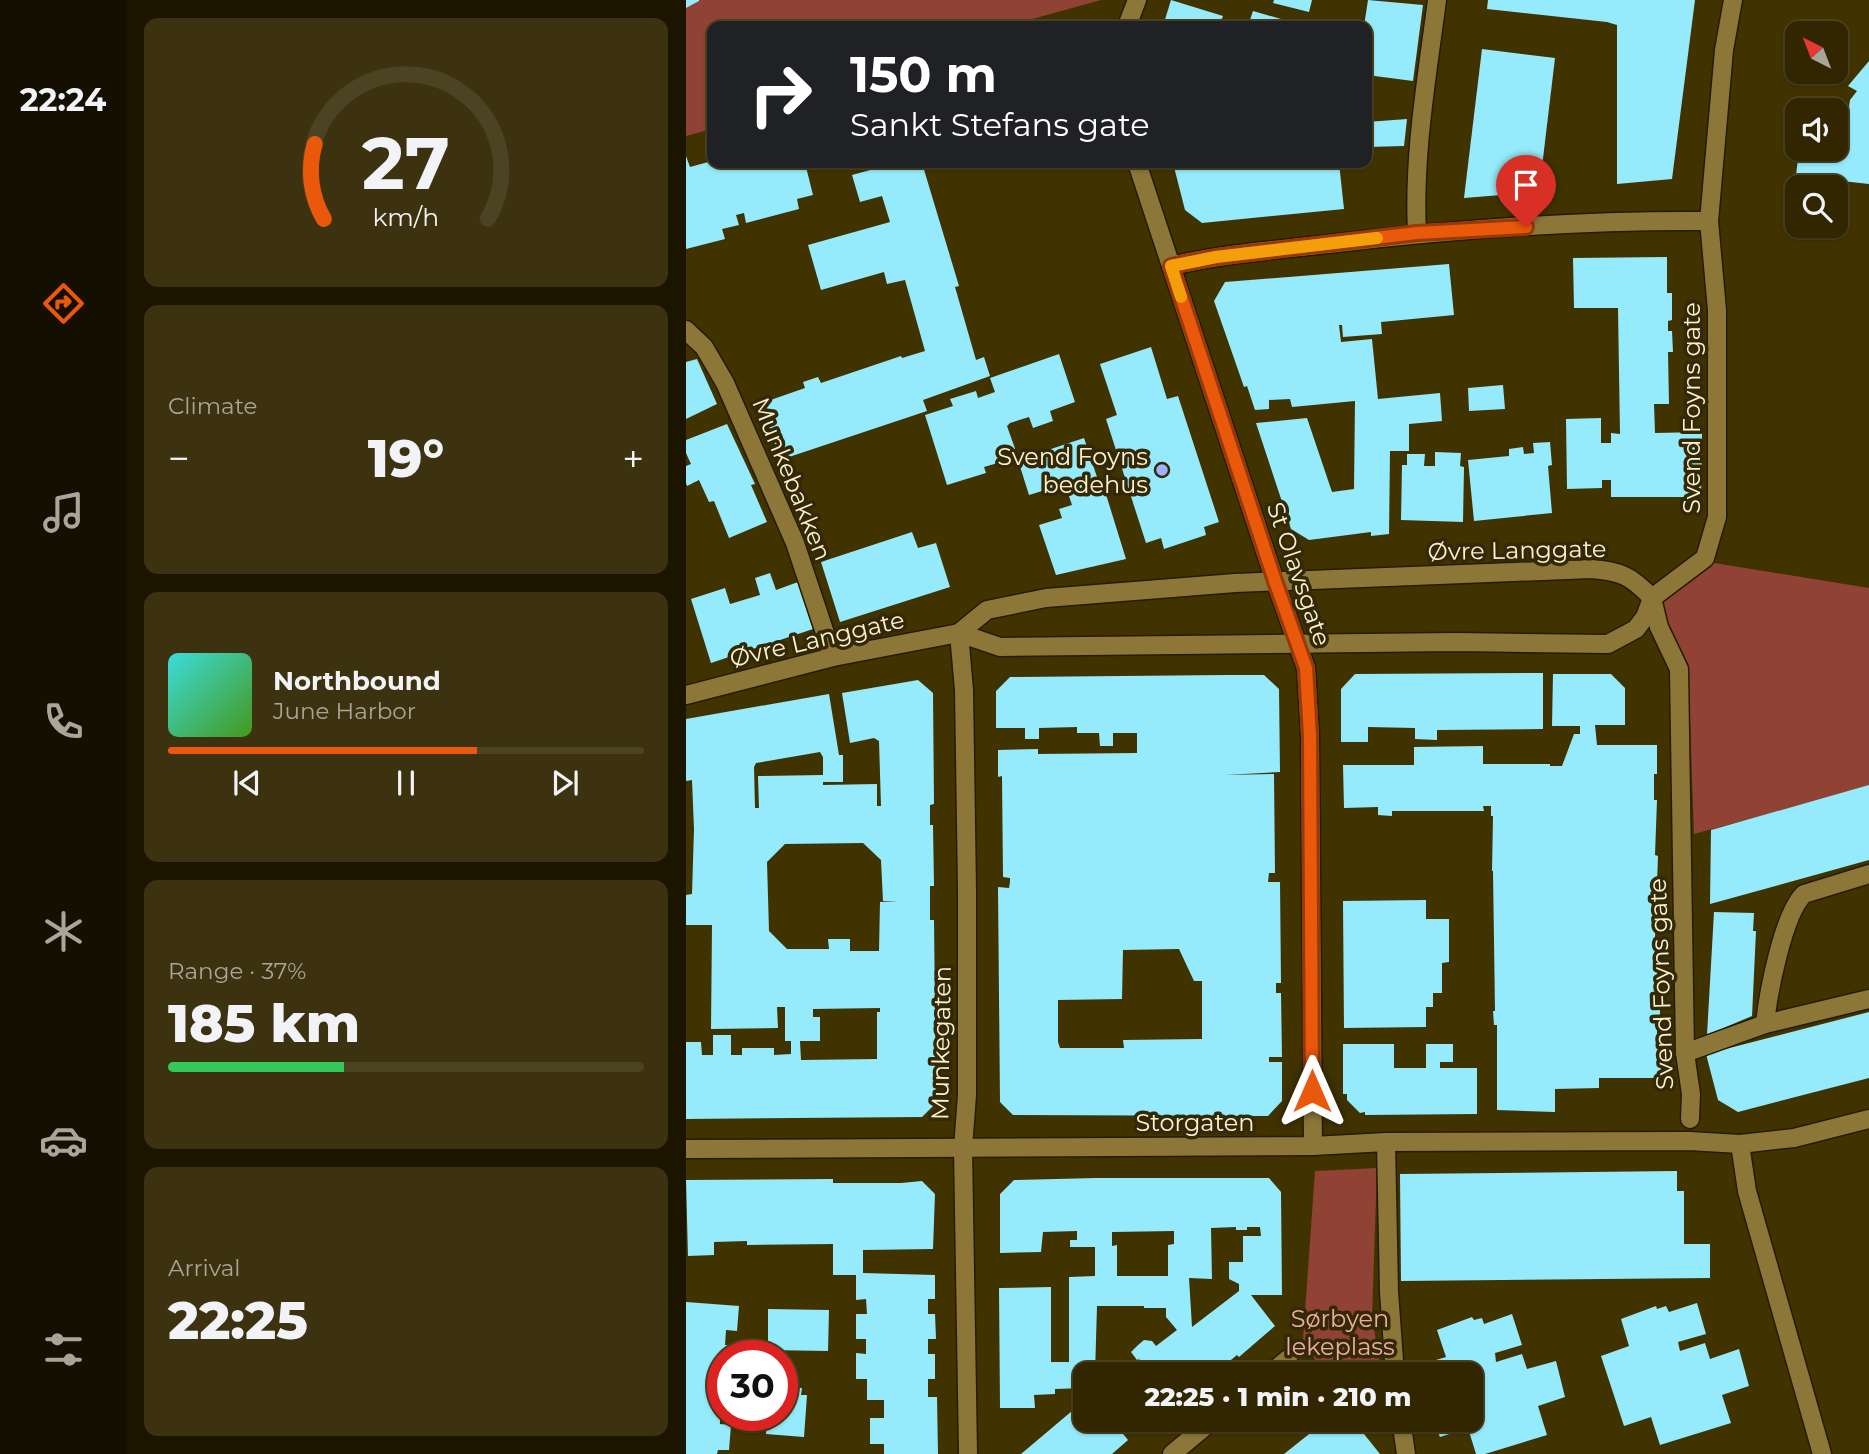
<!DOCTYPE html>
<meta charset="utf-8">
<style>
:root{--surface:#312600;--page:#3d320f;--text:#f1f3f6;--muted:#a8a599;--line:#4c4322;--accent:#ea580c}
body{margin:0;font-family:Montserrat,sans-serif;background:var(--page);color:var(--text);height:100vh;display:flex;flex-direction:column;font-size:26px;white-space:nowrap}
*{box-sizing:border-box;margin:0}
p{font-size:23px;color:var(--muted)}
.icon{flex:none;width:38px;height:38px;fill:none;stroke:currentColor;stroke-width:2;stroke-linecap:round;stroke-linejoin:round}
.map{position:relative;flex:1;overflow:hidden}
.drawer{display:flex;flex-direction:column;gap:18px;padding:18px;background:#1b1500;width:560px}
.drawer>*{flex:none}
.banner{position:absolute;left:21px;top:21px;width:665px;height:147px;border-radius:14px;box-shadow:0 2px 5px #0004,0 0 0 2px var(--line);background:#202124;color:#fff;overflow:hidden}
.needle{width:46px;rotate:318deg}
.controls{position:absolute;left:1099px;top:21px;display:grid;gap:14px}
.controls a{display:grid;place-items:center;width:63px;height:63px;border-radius:14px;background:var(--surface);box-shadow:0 2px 5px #0004,0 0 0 2px var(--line);font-size:35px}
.speed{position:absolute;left:21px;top:1340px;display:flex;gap:14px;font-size:35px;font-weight:700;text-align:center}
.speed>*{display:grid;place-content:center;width:91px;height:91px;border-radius:50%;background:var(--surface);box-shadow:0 2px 5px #0004,0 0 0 2px var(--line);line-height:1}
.speed .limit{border:10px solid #d22;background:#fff;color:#111}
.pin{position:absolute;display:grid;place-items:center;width:60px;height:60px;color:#fff;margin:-72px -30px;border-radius:50% 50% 50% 0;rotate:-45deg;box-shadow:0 0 7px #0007}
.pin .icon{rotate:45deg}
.me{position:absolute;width:77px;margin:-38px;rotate:0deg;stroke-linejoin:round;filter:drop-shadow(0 0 5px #0008)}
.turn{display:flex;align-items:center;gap:24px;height:147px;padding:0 28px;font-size:32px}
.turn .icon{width:91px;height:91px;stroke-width:2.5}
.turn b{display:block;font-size:49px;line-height:60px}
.big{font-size:52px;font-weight:800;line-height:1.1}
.drawer .card{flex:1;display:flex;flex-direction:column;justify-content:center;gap:10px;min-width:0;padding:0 24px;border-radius:14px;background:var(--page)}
.drawer .dial{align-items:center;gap:0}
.dial svg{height:182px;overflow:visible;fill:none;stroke:var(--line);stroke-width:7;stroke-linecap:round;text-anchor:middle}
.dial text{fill:var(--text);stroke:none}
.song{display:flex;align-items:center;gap:21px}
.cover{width:84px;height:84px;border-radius:10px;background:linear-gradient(135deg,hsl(180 70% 55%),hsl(100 70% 35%))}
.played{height:7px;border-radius:4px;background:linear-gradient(90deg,var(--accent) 65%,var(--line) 65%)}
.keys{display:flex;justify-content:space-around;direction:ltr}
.heat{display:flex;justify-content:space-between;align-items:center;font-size:38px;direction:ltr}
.charge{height:10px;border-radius:5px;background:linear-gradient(90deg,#34c759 37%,var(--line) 0)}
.trip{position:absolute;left:387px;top:1362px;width:410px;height:70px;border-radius:14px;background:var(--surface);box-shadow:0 2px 5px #0004,0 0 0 2px var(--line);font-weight:800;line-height:70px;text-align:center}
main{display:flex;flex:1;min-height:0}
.tabs{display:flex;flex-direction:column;width:126px;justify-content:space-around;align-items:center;background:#140f00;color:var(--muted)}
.tabs .icon{width:49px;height:49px}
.tabs .active{color:var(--accent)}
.tabs b{font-size:32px;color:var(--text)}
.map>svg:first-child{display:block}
</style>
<main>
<nav class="tabs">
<b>22:24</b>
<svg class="icon active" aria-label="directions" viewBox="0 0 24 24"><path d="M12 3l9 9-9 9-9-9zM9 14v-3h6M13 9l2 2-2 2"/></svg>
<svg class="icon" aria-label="music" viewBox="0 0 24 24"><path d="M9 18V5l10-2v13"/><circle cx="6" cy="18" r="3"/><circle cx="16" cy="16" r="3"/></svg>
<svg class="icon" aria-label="phone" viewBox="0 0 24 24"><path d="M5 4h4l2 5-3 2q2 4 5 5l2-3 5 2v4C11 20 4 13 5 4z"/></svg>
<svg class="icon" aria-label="climate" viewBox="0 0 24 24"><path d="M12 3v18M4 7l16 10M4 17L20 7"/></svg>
<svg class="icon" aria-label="car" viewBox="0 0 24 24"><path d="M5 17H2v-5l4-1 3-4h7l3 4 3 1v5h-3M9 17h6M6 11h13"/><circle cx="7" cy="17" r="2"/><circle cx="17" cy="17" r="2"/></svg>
<svg class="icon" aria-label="filters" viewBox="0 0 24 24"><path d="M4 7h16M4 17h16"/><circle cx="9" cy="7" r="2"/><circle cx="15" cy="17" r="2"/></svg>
</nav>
<section class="drawer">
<div class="card dial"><svg viewBox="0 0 100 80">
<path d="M14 69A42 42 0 1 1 86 69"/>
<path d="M14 69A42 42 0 0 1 10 36" stroke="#ea580c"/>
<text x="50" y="56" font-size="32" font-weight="700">27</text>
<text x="50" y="72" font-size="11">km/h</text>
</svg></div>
<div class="card"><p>Climate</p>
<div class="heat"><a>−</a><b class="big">19°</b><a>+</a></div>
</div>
<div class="card">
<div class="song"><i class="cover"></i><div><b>Northbound</b><p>June Harbor</p></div></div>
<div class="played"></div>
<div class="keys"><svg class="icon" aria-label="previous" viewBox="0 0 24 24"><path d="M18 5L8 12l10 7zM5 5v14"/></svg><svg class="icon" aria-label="pause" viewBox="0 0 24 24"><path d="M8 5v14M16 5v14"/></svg><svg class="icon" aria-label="next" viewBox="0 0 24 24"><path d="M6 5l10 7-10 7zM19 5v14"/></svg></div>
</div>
<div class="card"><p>Range · 37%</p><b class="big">185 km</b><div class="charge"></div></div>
<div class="card"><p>Arrival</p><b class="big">22:25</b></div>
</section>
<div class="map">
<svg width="1183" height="1454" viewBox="0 0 1183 1454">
<rect width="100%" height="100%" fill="#413300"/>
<g fill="#904234">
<path d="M0 0H415L321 26H26V129L0 136Z"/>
<path d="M1022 562 1183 588V786L1008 834 1002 666 979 622 973 598Z"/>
<path d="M691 1168 686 1318 696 1374H638L617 1340 629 1171Z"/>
</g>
<g fill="#95ebfc" fill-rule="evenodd">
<path d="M0 0H13V1L0 8Z"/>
<path d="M485 0 537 16 533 26H477Z"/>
<path d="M588 0H626L623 12 587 3Z"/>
<path d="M682 0 737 5 727 81 681 75V26H678Z"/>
<path d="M802 0H1009L986 179 931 184V25L921 22 801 9Z"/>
<path d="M567 11 602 21 600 26H562Z"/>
<path d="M796 49 869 58 853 192 778 198Z"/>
<path d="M1183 61V184L1110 176 1113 149H1150V110H1118L1119 102 1163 107 1164 100 1171 91 1162 86Z"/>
<path d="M721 119 718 146 681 147V122Z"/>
<path d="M0 156 4 167 26 161 119 163 127 195 111 199 113 209 60 223 58 213 50 215 53 225 36 229 39 239 0 249Z"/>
<path d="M210 163H236L273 286 269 287 290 360 298 357 304 376 237 400 241 411 94 460 76 403 119 388 117 382 132 377 135 383 215 356 216 358 239 351 219 280 201 284 198 272 135 290 122 245 204 222 196 196 174 202 166 175Z"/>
<path d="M487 163H551L552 166 567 163H653L658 209 516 223 499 210Z"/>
<path d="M981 257V293H986V320L982 321V331H986L987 352H982L983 404H968L969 433 1016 432 1015 497H925V480H916V488L881 489 880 419 915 418V443H925V433L934 434 932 308H888L887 258Z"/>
<path d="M763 264 768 315 695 322 696 334 657 337 656 325H653L655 342 686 339 692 399 754 393 756 421 723 424V451H704L703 534 685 536V532L623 540 605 529 570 423 621 418 646 492 668 489 669 401 606 407 604 399 583 400V409L569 410 561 386 558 387 528 301 539 282Z"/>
<path d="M465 347 481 399 492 396 533 522 518 527 520 535 478 549 475 538 460 543 420 419 431 415 414 364Z"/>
<path d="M373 354 389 402 364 411 367 421 347 428 343 417 324 423 321 426 332 457 298 467 300 473 261 485 239 415 267 406 264 399 290 391 292 398 309 392 304 378Z"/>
<path d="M11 359 31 404 0 419V362Z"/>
<path d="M817 385 819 409 783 411 782 388Z"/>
<path d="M41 424 69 484 65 485 81 522 43 538 28 501 23 502 13 480 1 486 0 483V466L5 464 0 453V440Z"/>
<path d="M398 438 410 474 416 489 418 488 440 559 370 575 353 525 376 518 373 509 386 505 379 484 343 495 332 460Z"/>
<path d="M864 442 866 465 862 466 866 513 788 521 782 460 823 456V449L837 447 838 454 848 453 847 443Z"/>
<path d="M749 452 775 453 774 466 778 467 777 522 715 520 716 465H721V454H739L738 466H749Z"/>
<path d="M226 532 232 548 250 543 264 587 154 622 135 562Z"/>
<path d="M84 573 90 590 112 582 127 629 25 663 5 599 39 588 44 604 74 595 69 578Z"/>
<path d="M857 673V729L751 730V740L729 739V728L682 727V742H655V689L669 674Z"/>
<path d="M867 674H925L939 688V725H909L911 745H971V774H968V800H971L969 855 972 856 969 938H973L970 994H974V1023H971V1048H975V1078H913V1088L869 1089V1112L811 1110V1025H808L807 1011H809L807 871H806L807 816H805V806H797L798 811H706V816L692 815V807L658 808 657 765H728V747L797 746V764H864V766H876L888 734H894V726H866Z"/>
<path d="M540 675H578L593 689 594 772 538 775 588 774 589 873H583L582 882H594L595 983H590V993H595L596 1057H583V1062H596V1101L582 1116 327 1115 314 1102 312 887 323 888 324 882V878L317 877 316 776 312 777V750L352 749V754L451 753V733H427V746H414L413 733H391V727L353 728V739H339V728H310V691L324 677ZM493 949 508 981H516V1039L437 1040 438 1048H374L372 1042V1000L436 999 437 950Z"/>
<path d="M232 680 247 693 248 804 244 805V825H247L248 886H244V920H248L250 1103 236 1117 0 1119V1042H15L16 1055H27V1035H45V1055H56V1048H88V1055L105 1054V1041H99V1007H91L92 1028 25 1029 26 925H0V895L6 894 8 829 6 780 0 781V719L143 694 153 755H157V782H137V785L191 784V806H195L193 741 188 738 164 743 156 693ZM134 752 137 757V775L72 776 73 808H69L68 767 70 763ZM177 843 195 860 197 901H212L194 902 193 951H164V939H142L143 949H101L83 931 81 862 99 844ZM194 1008V1012H191V1059L115 1060 114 1041H134V1017H127V1009Z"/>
<path d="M1183 785V860L1024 904 1025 830Z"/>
<path d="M740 900V919H763V962L756 963V993H747V1007H740V1027L658 1028 657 901Z"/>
<path d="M1028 912 1068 913 1067 931H1070L1066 1016 1021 1035Z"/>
<path d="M1183 1012V1078L1052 1112 1032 1100 1020 1054Z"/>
<path d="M657 1044H708V1068H740V1044H767V1062H754V1068H791V1114L679 1115V1112L674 1113 661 1100V1094H657Z"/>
<path d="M991 1171V1191H998V1244H1024V1278L715 1281 714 1174Z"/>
<path d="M410 1178H583L595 1192 596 1295H565L589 1326 553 1357 551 1355 528 1374H435L455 1358 451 1360 445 1352 452 1345 458 1340 466 1341 470 1346 491 1330 480 1317V1308H458V1306H411L409 1374H399V1388L369 1389V1394L348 1395 349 1408H314L313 1288 365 1287V1362H383V1277L409 1276V1247H384V1240H391V1231L357 1232 355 1252 314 1253V1194L328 1180ZM550 1227V1230H561V1227H574L575 1236H557V1262H543V1279L553 1284V1291L506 1327 503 1278 526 1279 525 1228ZM488 1231V1244L482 1245V1276H431V1245L426 1246V1232Z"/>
<path d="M147 1179V1183H215L236 1181 249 1194 247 1249 177 1250V1273L249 1275V1299H242V1314H249L250 1339H242V1354H249V1379H242V1397H251L252 1454H198V1444H184V1418H198V1400H181V1379H170V1353L180 1354V1339H170V1314H181L180 1299 170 1300V1275H147V1244L61 1245V1241L28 1242V1255L2 1256 0 1180Z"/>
<path d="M0 1302 53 1306 51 1331 40 1330 39 1345H50V1356H37V1410H34V1424L45 1425 43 1450H32L31 1454H0Z"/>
<path d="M1011 1303 1020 1334 992 1342 994 1351 1019 1343 1024 1359 1053 1349 1063 1386 1036 1395 1045 1423 974 1445 965 1417 938 1426 915 1356 943 1346 935 1319 970 1306 971 1309 980 1306 983 1312Z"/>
<path d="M82 1309 143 1310 142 1351 82 1350Z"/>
<path d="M826 1314 836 1345 809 1353 810 1362 836 1354 841 1369 870 1361 879 1397 852 1406 861 1435 799 1454H790L782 1428 754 1437 746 1419H784V1374H732L730 1366 760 1357 751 1330 786 1317 788 1320 796 1318 798 1324Z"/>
<path d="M103 1387 116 1388 115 1395H121L118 1437 80 1434 81 1416H96V1394H102Z"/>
<path d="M399 1400V1419H425L442 1440 426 1454H335Z"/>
<path d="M642 1419H666L694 1454H598Z"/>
</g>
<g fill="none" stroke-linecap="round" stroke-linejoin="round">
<defs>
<g id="minor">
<path d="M441 26 451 0"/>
<path d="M451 163 589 581 620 668 624 736 627 1146"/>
<path d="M731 233C727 155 741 77 751 0"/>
<path d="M485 266C536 254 589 250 642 244 768 229 896 220 1023 221"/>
<path d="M0 330 18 347 39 383 109 543 147 657"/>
<path d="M966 598 1019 558 1031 517V310L1023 221 1038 50 1047 0"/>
<path d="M966 598 973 627 993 669 999 1053 1005 1094 1004 1119"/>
<path d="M273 633 278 690 281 890V1095L277 1148 282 1454"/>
<path d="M273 633 314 647 771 642 922 644 950 629 959 617 966 598"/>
<path d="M0 695 147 657 273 633 301 610 360 598 549 583 905 569C935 571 945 576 966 598"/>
<path d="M1079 1024C1082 994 1097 914 1118 894L1183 874"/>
<path d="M999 1053 1079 1024 1183 999"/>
<path d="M700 1142 703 1292 709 1374"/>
<path d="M1054 1144 1061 1191 1136 1454"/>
<path d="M0 1149 627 1146 700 1142 1003 1141 1054 1144 1108 1138 1183 1119"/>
<path d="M584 1374 602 1359"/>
<path d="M715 1419 720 1454"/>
<path d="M486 1454 528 1419"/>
</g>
</defs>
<use href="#minor" stroke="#251b00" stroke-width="21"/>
<use href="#minor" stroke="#8c7738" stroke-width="18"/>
</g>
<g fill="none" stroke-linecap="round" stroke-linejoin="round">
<defs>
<path id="route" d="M626 1091 624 736 620 668 589 581 485 266 530 257 731 233 840 227"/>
</defs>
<use href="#route" stroke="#983908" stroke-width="18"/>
<use href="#route" stroke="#ea580c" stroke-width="12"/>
<path stroke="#f59e0b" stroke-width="12" d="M495 297 485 266 530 257 691 238"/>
</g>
<circle fill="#9eb3fd" stroke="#342907" stroke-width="2.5" cx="476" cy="470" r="7"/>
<g text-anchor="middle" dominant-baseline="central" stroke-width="7" stroke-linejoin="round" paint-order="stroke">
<g font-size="24" fill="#fcf1d1" stroke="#342907">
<text transform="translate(1005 408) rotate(-90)">Svend Foyns gate</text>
<text transform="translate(106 479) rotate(68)">Munkebakken</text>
<text transform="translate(831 550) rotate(-1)">Øvre Langgate</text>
<text transform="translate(613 574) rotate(71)">St Olavsgate</text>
<text transform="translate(131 639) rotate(-13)">Øvre Langgate</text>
<text transform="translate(975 984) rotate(-92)">Svend Foyns gate</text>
<text transform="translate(255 1043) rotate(-89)">Munkegaten</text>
<text x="509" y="1122">Storgaten</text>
</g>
<g font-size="24" fill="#fcf1d1" stroke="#342907" text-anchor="end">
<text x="462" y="456">Svend Foyns<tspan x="462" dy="28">bedehus</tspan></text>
</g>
<g font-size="24" fill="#ecada0" stroke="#342907">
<text x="654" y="1318">Sørbyen<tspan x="654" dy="28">lekeplass</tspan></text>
</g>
</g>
</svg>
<div class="controls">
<a><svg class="needle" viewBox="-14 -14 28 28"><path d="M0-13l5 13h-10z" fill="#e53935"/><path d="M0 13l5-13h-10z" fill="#a8a599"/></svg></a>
<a><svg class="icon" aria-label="sound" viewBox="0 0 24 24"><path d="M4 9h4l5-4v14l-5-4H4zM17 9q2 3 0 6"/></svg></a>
<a><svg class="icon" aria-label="search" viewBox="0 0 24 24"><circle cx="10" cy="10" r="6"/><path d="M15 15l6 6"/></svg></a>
</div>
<div class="speed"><div class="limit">30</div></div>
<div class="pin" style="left:840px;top:227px;background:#d93025"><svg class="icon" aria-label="arrive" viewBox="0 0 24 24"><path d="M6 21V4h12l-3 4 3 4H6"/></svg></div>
<svg class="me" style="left:626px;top:1091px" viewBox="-20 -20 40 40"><path d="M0-17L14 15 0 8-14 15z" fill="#ea580c" stroke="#fff" stroke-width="4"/></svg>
<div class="trip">22:25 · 1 min · 210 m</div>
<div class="banner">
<div class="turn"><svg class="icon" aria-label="right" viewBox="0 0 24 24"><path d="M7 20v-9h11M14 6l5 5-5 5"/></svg><div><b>150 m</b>Sankt Stefans gate</div></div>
</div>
</div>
</main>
